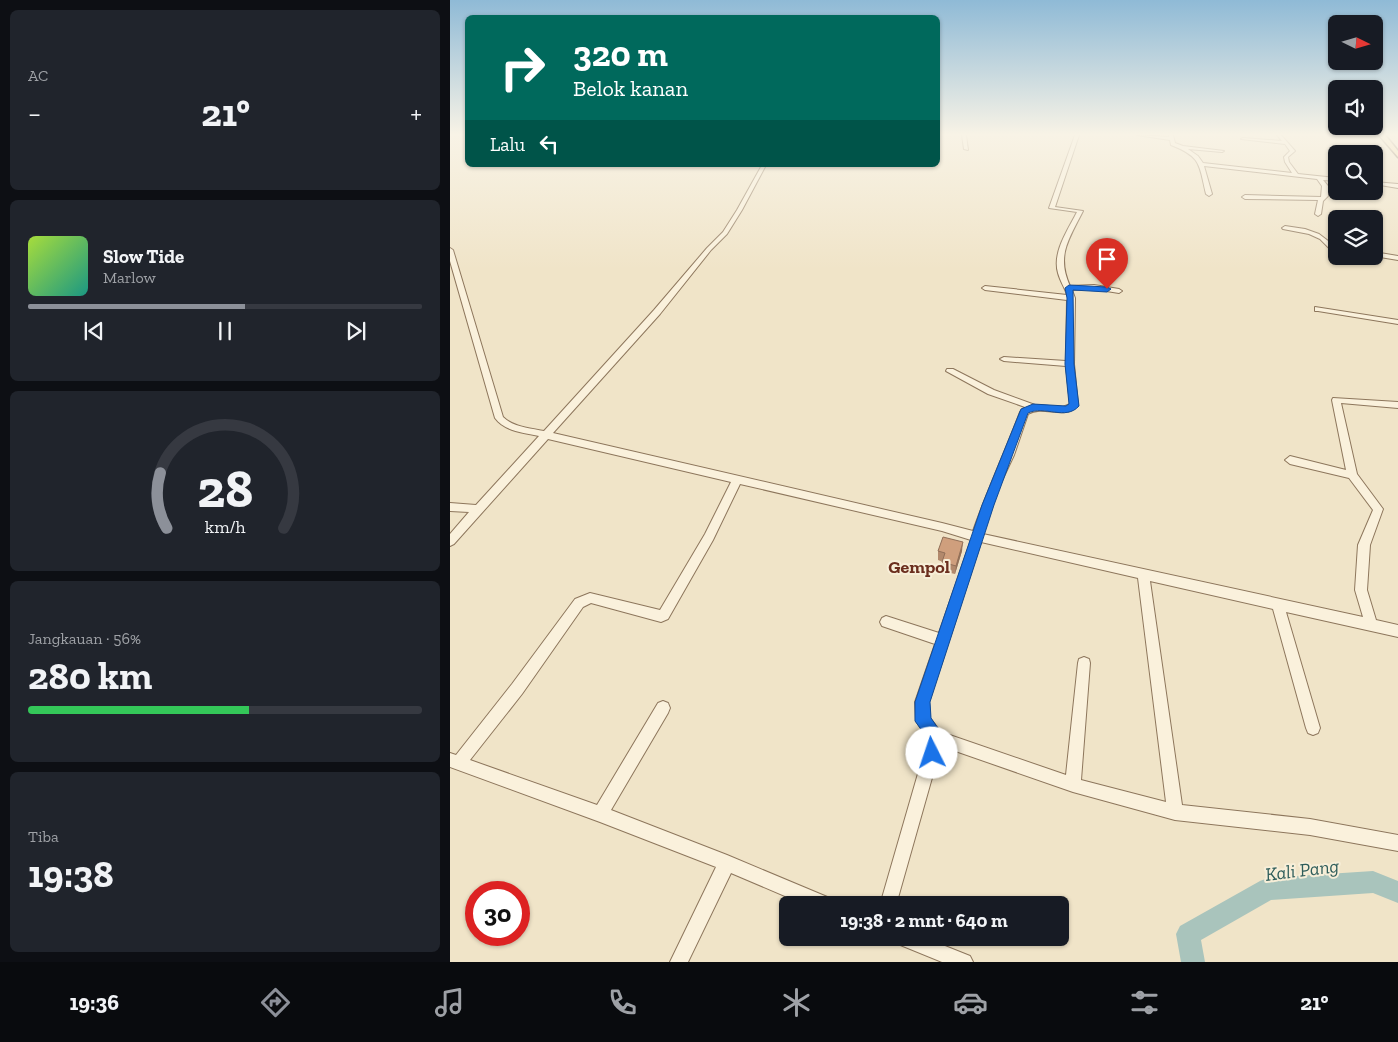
<!DOCTYPE html>
<html lang="id">
<meta charset="utf-8">
<style>
:root{--surface:#171b24;--page:#20242c;--text:#f1f3f6;--muted:#9ea1a6;--line:#363941;--accent:#8c9099}
body{margin:0;font-family:"Zilla Slab",serif;background:var(--page);color:var(--text);height:100vh;display:flex;flex-direction:column;font-size:19px;white-space:nowrap}
*{box-sizing:border-box;margin:0}
p{font-size:16px;color:var(--muted)}
.icon{flex:none;width:28px;height:28px;fill:none;stroke:currentColor;stroke-width:2;stroke-linecap:round;stroke-linejoin:round}
.map{position:relative;flex:1;overflow:hidden}
.side{display:flex;flex-direction:column;gap:10px;padding:10px;background:#0d0f14;width:450px}
.side>*{flex:none}
.banner{position:absolute;left:15px;top:15px;width:475px;height:152px;border-radius:8px;box-shadow:0 1px 4px #0004;background:#00695c;color:#fff;overflow:hidden}
.needle{width:32px;rotate:95deg}
.fabs{position:absolute;left:878px;top:15px;display:grid;gap:10px}
.fabs a{display:grid;place-items:center;width:55px;height:55px;border-radius:8px;background:var(--surface);box-shadow:0 1px 4px #0004;font-size:25px}
.speed{position:absolute;left:15px;top:881px;display:flex;gap:10px;font-size:25px;font-weight:700;text-align:center}
.speed>*{display:grid;place-content:center;width:65px;height:65px;border-radius:50%;background:var(--surface);box-shadow:0 1px 4px #0004;line-height:1}
.speed .limit{border:8px solid #d22;background:#fff;color:#111}
.pin{position:absolute;display:grid;place-items:center;width:42px;height:42px;color:#fff;margin:-51px -21px;border-radius:50% 50% 50% 0;rotate:-45deg;box-shadow:0 0 5px #0007}
.pin .icon{rotate:45deg}
.me{position:absolute;width:55px;margin:-28px;rotate:356deg;stroke-linejoin:round;filter:drop-shadow(0 0 4px #0008)}
.turn{display:flex;align-items:center;gap:18px;height:105px;padding:0 25px;font-size:22px}
.turn .icon{width:65px;height:65px;stroke-width:2.5}
.turn b{display:block;font-size:35px;line-height:42px}
.then{display:flex;align-items:center;height:48px;padding:0 25px;background:#0003;gap:10px;font-size:19px}
.big{font-size:38px;font-weight:700;line-height:1.1}
.side .card{flex:1;display:flex;flex-direction:column;justify-content:center;gap:8px;min-width:0;padding:0 18px;border-radius:8px;background:var(--page)}
.side .dial{align-items:center;gap:0}
.dial svg{height:130px;overflow:visible;fill:none;stroke:var(--line);stroke-width:7;stroke-linecap:round;text-anchor:middle}
.dial text{fill:var(--text);stroke:none}
.song{display:flex;align-items:center;gap:15px}
.cover{width:60px;height:60px;border-radius:8px;background:linear-gradient(135deg,hsl(80 70% 55%),hsl(170 70% 35%))}
.played{height:5px;border-radius:2px;background:linear-gradient(90deg,var(--accent) 55%,var(--line) 55%)}
.keys{display:flex;justify-content:space-around;direction:ltr}
.heat{display:flex;justify-content:space-between;align-items:center;font-size:28px;direction:ltr}
.charge{height:8px;border-radius:4px;background:linear-gradient(90deg,#34c759 56%,var(--line) 0)}
.trip{position:absolute;left:329px;top:896px;width:290px;height:50px;border-radius:8px;background:var(--surface);box-shadow:0 1px 4px #0004;font-weight:700;line-height:50px;text-align:center}
.tabs{display:flex;height:80px;justify-content:space-around;align-items:center;background:#090b0e;color:var(--muted)}
.tabs .icon{width:35px;height:35px}
.tabs .selected{color:var(--accent)}
.tabs b{font-size:22px;color:var(--text)}
main{display:flex;flex:1;min-height:0}
.map>svg:first-child{display:block}
</style>
<main>
<section class="side">
<div class="card"><p>AC</p>
<div class="heat"><a>−</a><b class="big">21°</b><a>+</a></div>
</div>
<div class="card">
<div class="song"><i class="cover"></i><div><b>Slow Tide</b><p>Marlow</p></div></div>
<div class="played"></div>
<div class="keys"><svg class="icon" aria-label="previous" viewBox="0 0 24 24"><path d="M18 5L8 12l10 7zM5 5v14"/></svg><svg class="icon" aria-label="pause" viewBox="0 0 24 24"><path d="M8 5v14M16 5v14"/></svg><svg class="icon" aria-label="next" viewBox="0 0 24 24"><path d="M6 5l10 7-10 7zM19 5v14"/></svg></div>
</div>
<div class="card dial"><svg viewBox="0 0 100 80">
<path d="M14 69A42 42 0 1 1 86 69"/>
<path d="M14 69A42 42 0 0 1 10 35" stroke="#8c9099"/>
<text x="50" y="56" font-size="32" font-weight="700">28</text>
<text x="50" y="72" font-size="11">km/h</text>
</svg></div>
<div class="card"><p>Jangkauan · 56%</p><b class="big">280 km</b><div class="charge"></div></div>
<div class="card"><p>Tiba</p><b class="big">19:38</b></div>
</section>
<div class="map">
<svg width="948" height="962" viewBox="0 0 948 962">
<rect width="100%" height="100%" fill="#f0e4c8"/>
<g fill="none" stroke-linecap="round" stroke-linejoin="round">
<path fill="#a9c4bc" fill-rule="evenodd" d="M923 871 948 881V903L923 893 821 900 751 940 755 962H731L726 934 730 926 810 881 818 878Z"/>
<defs>
<g id="minor">
<path d="M512 135H516L518 150 514 149Z"/>
<path d="M625 135H629L605 207 633 211C619 239 606 255 620 286L644 285 669 289 672 291 669 293 644 289 622 290 625 298 624 364 628 405C614 421 594 404 578 414L564 455 548 489 533 534 913 617 905 590 908 545 923 510 899 478 840 464 835 460 840 456 896 470 882 400 883 398 948 402V408L891 403 907 474 933 509 920 545 917 590 926 620 948 625V637L836 612 870 728 868 733 863 735 858 733 856 728 823 609 700 581 732 805 860 819 948 835V851L860 835 725 820 623 792 491 746 446 905H430L478 739 466 721 465 702 485 644 432 626 430 622 432 618 436 616 489 633 521 540 492 531 290 484 263 540 218 619 211 622 141 603 133 607 72 694 20 760 147 805 208 703 213 701 218 703 220 708 218 713 161 810 277 855 382 899 384 905H356L281 873 238 962H220L266 867 150 822 0 767V753L6 755 62 684 125 599 140 593 210 610 255 534 281 482 98 439 4 544 0 546V534L19 512 0 511V503L26 505 89 436C74 433 54 431 45 418L0 261V248L3 250 53 417C63 427 80 428 94 431L204 310 257 248 273 232 287 210 312 165H316L292 210 277 234 261 250 210 314 103 433 492 523 523 531C537 491 555 452 570 412L575 407 538 394 496 371 497 369H503L544 390 585 405 613 407 620 404 616 366 554 361 550 359 554 357 616 361 617 300 535 290 532 288 535 286 617 295C615 288 610 281 608 273 602 252 618 230 627 212L599 208ZM531 542 688 578 716 802 631 780 640 663 639 659 634 657 629 659 628 663 616 775 491 732 480 718 479 702Z"/>
<path d="M687 135 719 137V135H723L725 143 733 146 774 151 772 152 738 149 748 156 753 163 842 173 835 162 834 157 840 151 835 144 791 139 793 138 832 141 827 135H831L845 151 838 157 839 162 848 174 886 178V181L873 180 878 186V196L873 201 871 214 868 216 865 214 868 200 795 199 792 197 795 195 871 197 872 186 867 179 754 166 762 194 759 196 756 194C749 165 752 157 721 145L720 140Z"/>
<path d="M924 182 948 184V188L924 184Z"/>
<path d="M835 226 855 229 869 234 886 247V251L880 249 870 239 859 234 833 229 832 228Z"/>
<path d="M924 252 948 256V260L924 256Z"/>
<path d="M865 307 948 320V324L868 311H865Z"/>
<path d="M445 938H475L520 956 523 962H492L448 944Z"/>
</g>
<path id="major" d="M929 135H935L948 151V157Z"/>
</defs>
<use href="#minor" stroke="#8d765c" stroke-width="2"/>
<use href="#major" stroke="#5b4430" stroke-width="3"/>
<use href="#minor" fill="#faf1dc" fill-rule="evenodd"/>
<use href="#major" fill="#f3d9a0" fill-rule="evenodd"/>
</g>
<path fill="#b2896c" d="M488 551H512L505 574 492 571 493 562 488 560Z"/>
<path fill="#916f58" d="M513 542 512 551 505 574 506 566Z"/>
<path fill="#cf9f7d" stroke="#916f58" d="M493 537 513 542 506 566 492 562 495 553 488 551Z"/>
<linearGradient id="sky" x2="0" y2="1"><stop stop-color="#8fbad6"/><stop offset="0.5" stop-color="#f8f3e6"/><stop offset="1" stop-color="#f8f3e6" stop-opacity="0"/></linearGradient>
<rect width="948" height="269" fill="url(#sky)"/>
<path fill="#1a73e8" stroke="#114b97" d="M619 285 657 287 661 289 657 292 623 290 624 364 629 406C616 421 594 405 578 413L544 505 480 702 481 718 494 737 488 759 482 761 476 759 474 753 478 739 465 721V702L532 505 571 409 583 404 616 406 619 404 615 364 617 298 615 288Z"/>
<g text-anchor="middle" dominant-baseline="central" stroke-width="4" stroke-linejoin="round" paint-order="stroke">
<g font-size="18" font-weight="bold" fill="#6b2e1e" stroke="#f7eed8">
<text x="469" y="567">Gempol</text>
</g>
<g font-size="19" font-style="italic" fill="#2f5d5a" stroke="#f7eed8">
<text transform="translate(852 870) rotate(-7)">Kali Pang</text>
</g>
</g>
</svg>
<div class="fabs">
<a><svg class="needle" viewBox="-14 -14 28 28"><path d="M0-13l5 13h-10z" fill="#e53935"/><path d="M0 13l5-13h-10z" fill="#9ea1a6"/></svg></a>
<a><svg class="icon" aria-label="sound" viewBox="0 0 24 24"><path d="M4 9h4l5-4v14l-5-4H4zM17 9q2 3 0 6"/></svg></a>
<a><svg class="icon" aria-label="search" viewBox="0 0 24 24"><circle cx="10" cy="10" r="6"/><path d="M15 15l6 6"/></svg></a>
<a><svg class="icon" aria-label="layers" viewBox="0 0 24 24"><path d="M12 4l9 5-9 5-9-5zM3 14l9 5 9-5"/></svg></a>
</div>
<div class="speed"><div class="limit">30</div></div>
<div class="pin" style="left:657px;top:289px;background:#d93025"><svg class="icon" aria-label="arrive" viewBox="0 0 24 24"><path d="M6 21V4h12l-3 4 3 4H6"/></svg></div>
<svg class="me" style="left:482px;top:753px" viewBox="-20 -20 40 40"><circle r="19" fill="#fff"/><path d="M0-13L10 11 0 6-10 11z" fill="#1a73e8"/></svg>
<div class="trip">19:38 · 2 mnt · 640 m</div>
<div class="banner">
<div class="turn"><svg class="icon" aria-label="right" viewBox="0 0 24 24"><path d="M7 20v-9h11M14 6l5 5-5 5"/></svg><div><b>320 m</b>Belok kanan</div></div>
<div class="then">Lalu<svg class="icon" aria-label="left" viewBox="0 0 24 24"><path d="M17 20v-9H6M10 6l-5 5 5 5"/></svg></div>
</div>
</div>
</main>
<nav class="tabs">
<b>19:36</b>
<svg class="icon selected" aria-label="directions" viewBox="0 0 24 24"><path d="M12 3l9 9-9 9-9-9zM9 14v-3h6M13 9l2 2-2 2"/></svg>
<svg class="icon" aria-label="music" viewBox="0 0 24 24"><path d="M9 18V5l10-2v13"/><circle cx="6" cy="18" r="3"/><circle cx="16" cy="16" r="3"/></svg>
<svg class="icon" aria-label="phone" viewBox="0 0 24 24"><path d="M5 4h4l2 5-3 2q2 4 5 5l2-3 5 2v4C11 20 4 13 5 4z"/></svg>
<svg class="icon" aria-label="climate" viewBox="0 0 24 24"><path d="M12 3v18M4 7l16 10M4 17L20 7"/></svg>
<svg class="icon" aria-label="car" viewBox="0 0 24 24"><path d="M5 17H2v-5l4-1 3-4h7l3 4 3 1v5h-3M9 17h6M6 11h13"/><circle cx="7" cy="17" r="2"/><circle cx="17" cy="17" r="2"/></svg>
<svg class="icon" aria-label="filters" viewBox="0 0 24 24"><path d="M4 7h16M4 17h16"/><circle cx="9" cy="7" r="2"/><circle cx="15" cy="17" r="2"/></svg>
<b>21°</b>
</nav>
